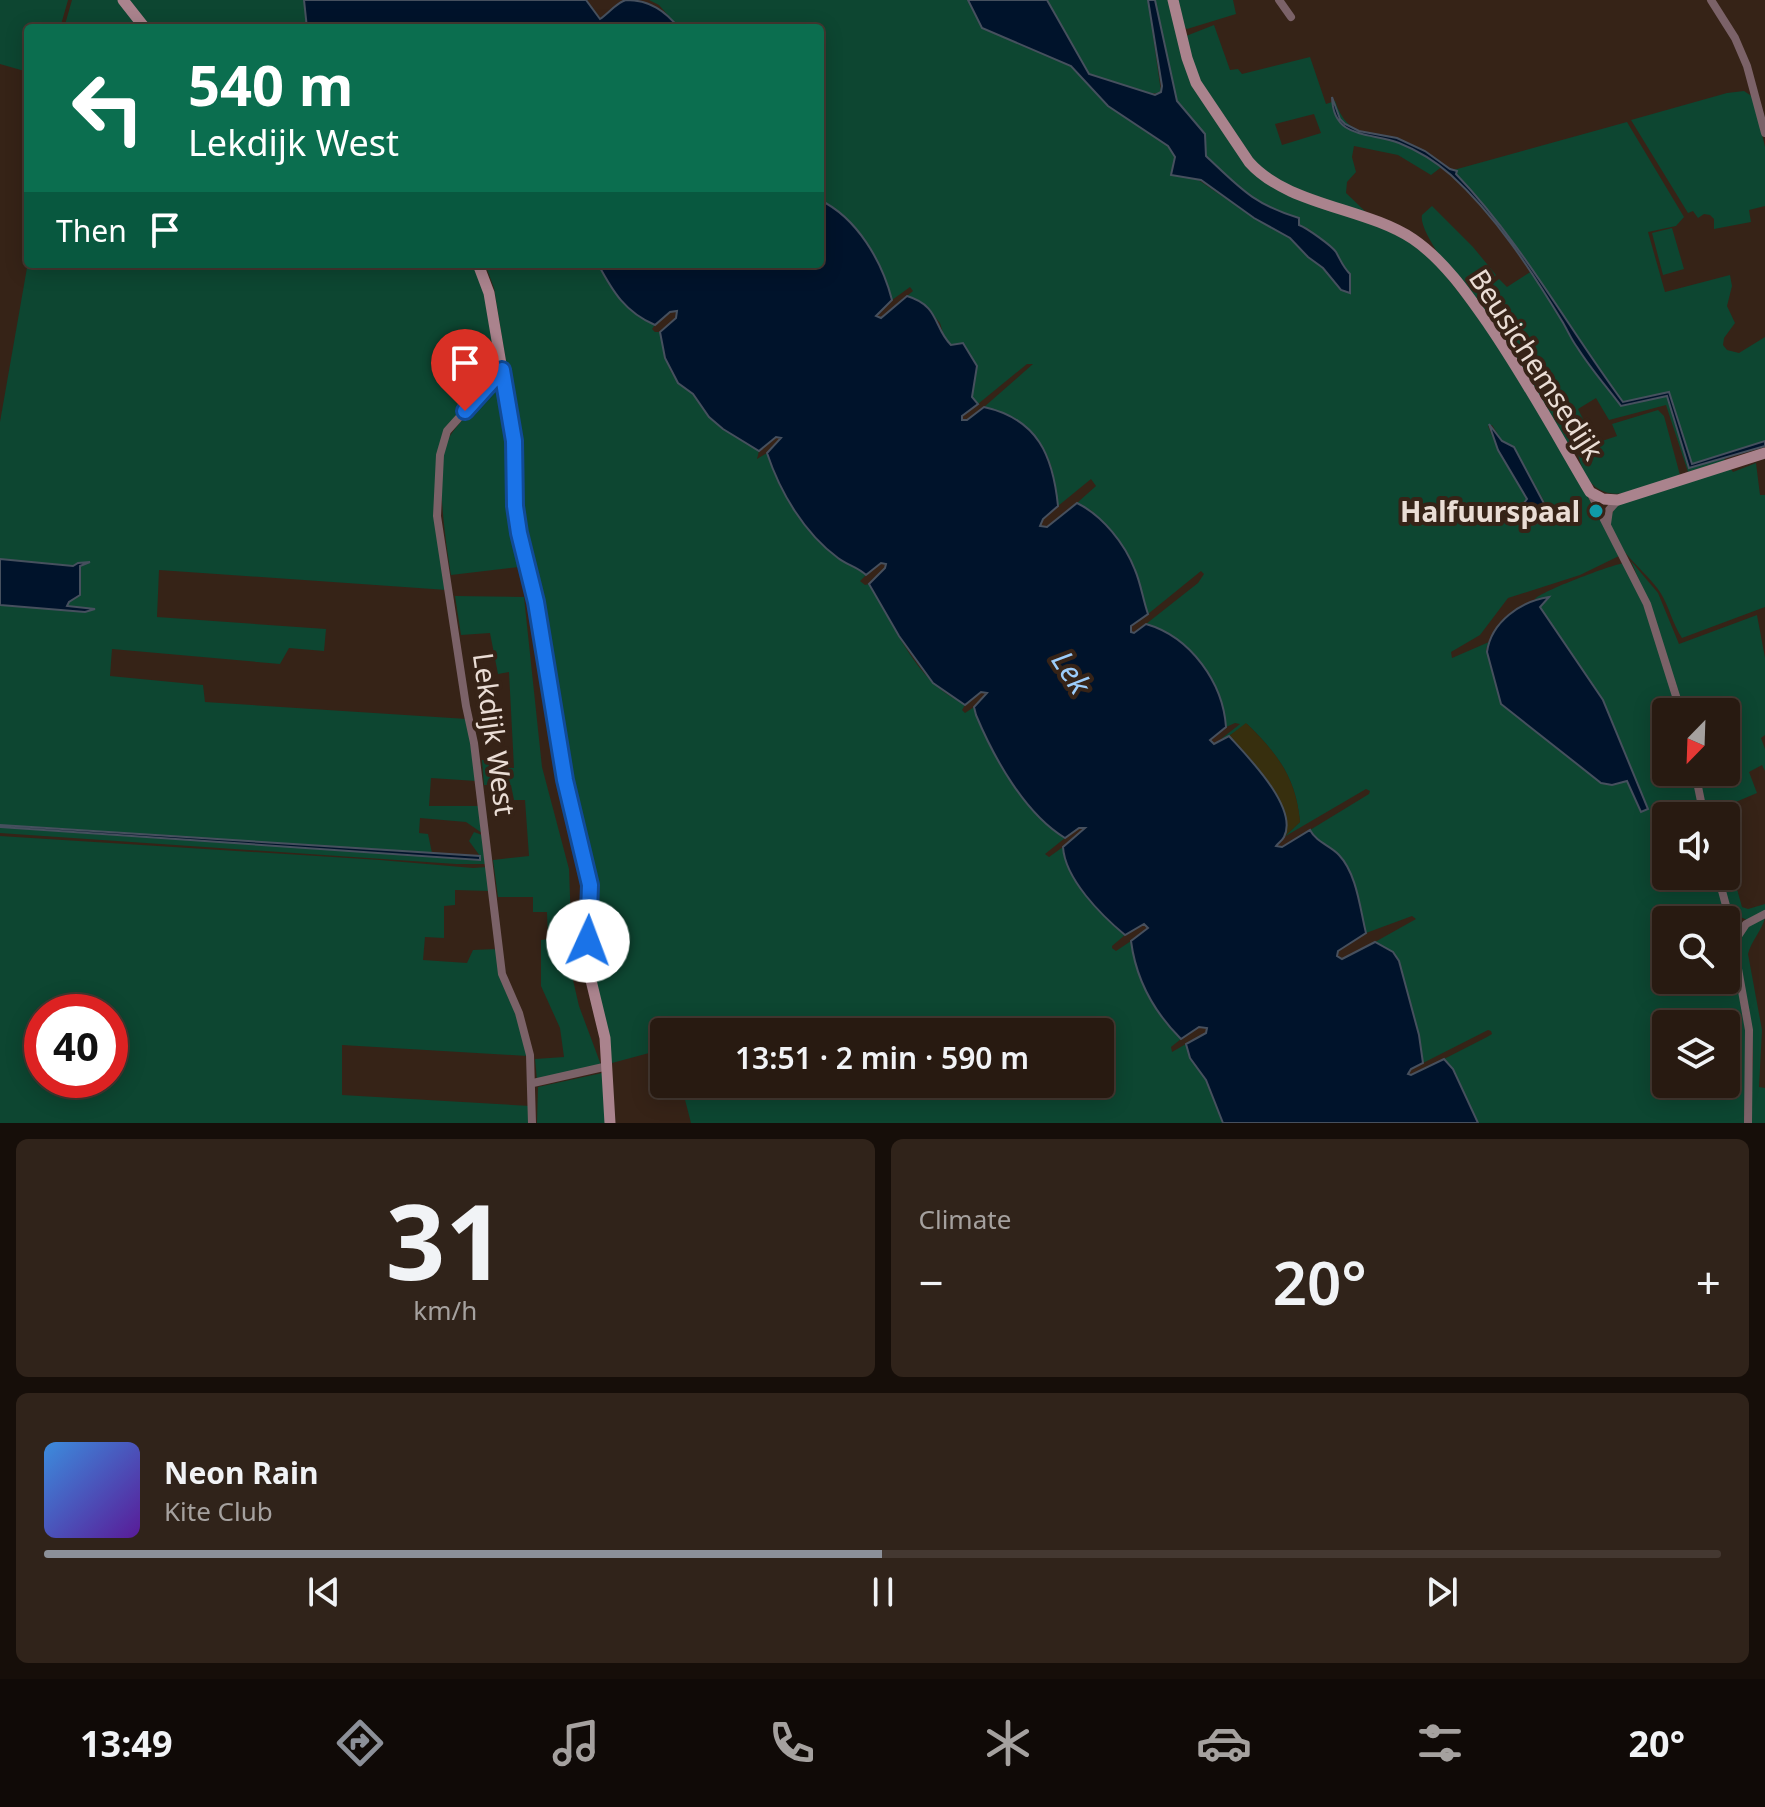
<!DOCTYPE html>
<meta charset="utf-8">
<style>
:root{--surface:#281a11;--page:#30231a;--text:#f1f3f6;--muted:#a5a19f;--line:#443831;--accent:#8c9099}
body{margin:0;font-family:"Noto Sans",sans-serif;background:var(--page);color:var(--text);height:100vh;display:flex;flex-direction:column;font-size:30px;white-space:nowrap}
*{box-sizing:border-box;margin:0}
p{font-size:26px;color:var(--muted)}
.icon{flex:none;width:44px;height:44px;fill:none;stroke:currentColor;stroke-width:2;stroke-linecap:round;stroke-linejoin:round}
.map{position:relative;height:1123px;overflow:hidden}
.details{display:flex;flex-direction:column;gap:16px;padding:16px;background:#160e09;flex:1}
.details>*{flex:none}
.hud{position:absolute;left:24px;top:24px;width:800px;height:244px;border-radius:8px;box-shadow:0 4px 20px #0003,0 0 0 2px var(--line);background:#0b6e4f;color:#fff;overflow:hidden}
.needle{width:52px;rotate:203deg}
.fabs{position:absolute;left:1652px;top:698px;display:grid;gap:16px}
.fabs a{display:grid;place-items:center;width:88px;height:88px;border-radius:8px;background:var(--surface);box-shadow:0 4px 20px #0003,0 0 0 2px var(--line);font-size:40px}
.speed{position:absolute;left:24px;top:994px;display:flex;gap:16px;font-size:40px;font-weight:700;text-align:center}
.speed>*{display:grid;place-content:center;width:104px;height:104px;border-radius:50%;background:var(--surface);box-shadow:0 4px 20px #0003,0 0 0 2px var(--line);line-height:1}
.speed .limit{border:12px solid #d22;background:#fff;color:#111}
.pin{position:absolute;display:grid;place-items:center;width:68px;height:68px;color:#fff;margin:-82px -34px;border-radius:50% 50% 50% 0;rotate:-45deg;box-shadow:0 0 8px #0007}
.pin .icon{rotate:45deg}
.me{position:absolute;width:88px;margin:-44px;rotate:2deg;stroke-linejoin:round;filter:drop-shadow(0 0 6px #0008)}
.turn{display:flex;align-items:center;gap:28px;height:168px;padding:0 32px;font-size:36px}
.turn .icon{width:104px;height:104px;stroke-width:2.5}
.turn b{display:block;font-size:56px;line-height:68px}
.then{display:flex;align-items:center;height:76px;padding:0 32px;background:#0003;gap:16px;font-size:30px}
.big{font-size:60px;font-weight:600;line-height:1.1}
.details .tile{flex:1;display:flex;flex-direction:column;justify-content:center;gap:12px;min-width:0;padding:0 28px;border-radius:12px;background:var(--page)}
.details .dial{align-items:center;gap:0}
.dial b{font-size:104px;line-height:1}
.song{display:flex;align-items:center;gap:24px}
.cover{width:96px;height:96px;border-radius:12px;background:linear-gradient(135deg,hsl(210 70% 55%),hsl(270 70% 35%))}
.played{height:8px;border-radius:4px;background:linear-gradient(90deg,var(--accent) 50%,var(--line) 50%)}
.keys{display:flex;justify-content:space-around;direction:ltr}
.heat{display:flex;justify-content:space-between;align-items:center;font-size:44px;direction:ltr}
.details .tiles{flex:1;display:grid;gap:16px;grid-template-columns:1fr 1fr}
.tile:last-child{grid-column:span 2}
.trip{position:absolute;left:650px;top:1018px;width:464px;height:80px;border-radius:8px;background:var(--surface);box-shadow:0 4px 20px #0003,0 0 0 2px var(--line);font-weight:600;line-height:80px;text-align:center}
.dock{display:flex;height:128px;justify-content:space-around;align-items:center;background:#100a07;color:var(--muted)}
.dock .icon{width:56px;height:56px}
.dock .selected{color:var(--accent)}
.dock b{font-size:36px;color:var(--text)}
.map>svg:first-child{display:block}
</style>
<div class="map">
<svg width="1765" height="1123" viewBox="0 0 1765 1123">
<rect width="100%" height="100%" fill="#362317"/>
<g fill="#0d4631" fill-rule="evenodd">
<path d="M0 0H68L60 28H28V72L0 64Z"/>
<path d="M72 0H118L141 28H64Z"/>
<path d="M128 0H304L307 28H151Z"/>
<path d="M649 0H968L982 28 1071 66 1108 106 1174 151 1175 164 1254 218 1290 238 1308 257 1323 268 1341 290 1335 251 1309 229 1299 225V218C1250 203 1241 189 1206 156L1205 134 1177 101 1155 0H1171L1186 66 1255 172 1395 231 1436 263 1502 348 1596 511 1619 556 1580 575 1508 598 1480 635 1451 652 1452 658 1489 642 1486 649 1501 704 1601 783 1607 785 1627 781 1640 811 1648 808 1603 700 1540 607 1548 598 1535 599C1542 591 1611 565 1624 563L1640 594 1679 712H1666V772H1693L1703 816H1666V876H1716L1728 926 1747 1040 1744 1123H1478L1453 1069 1444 1059 1487 1037 1492 1034 1491 1031 1488 1030 1423 1063 1419 1035 1399 961 1393 952 1375 942 1416 919 1412 916 1366 933C1359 905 1356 873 1334 851 1326 843 1316 841 1310 830L1369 794 1370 791 1366 789 1284 837 1300 822C1296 778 1278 754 1247 724L1229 736 1221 739 1240 724 1235 723 1226 727C1223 683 1191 637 1146 624L1198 583 1204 574 1201 571 1148 614 1130 557 1092 511 1077 503 1096 486 1091 479 1058 506C1054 468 1049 440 1013 420 1003 415 994 409 984 407L1033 364H1027L978 404 972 397 977 366 945 339 940 323 925 305 907 296 913 291 910 287 892 300C882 261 857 218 820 200V28H679L659 5ZM1492 425 1502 441 1514 447 1544 501 1547 509 1541 516 1520 505 1527 499 1498 450 1488 426ZM1666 920H1726V980H1666ZM1666 1024H1726V1084H1666Z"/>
<path d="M1047 0H1148L1161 92C1144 98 1107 81 1089 74Z"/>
<path d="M1176 0H1233L1236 14 1187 29 1182 25Z"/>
<path d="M1214 25 1230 70 1238 69 1242 74 1310 57 1326 104 1335 101C1348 140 1373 132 1405 143 1419 147 1432 158 1444 165L1431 175 1398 155 1354 146 1352 157 1356 172 1347 182 1346 193 1369 215 1280 183 1257 165 1197 76 1186 36ZM1314 114 1321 133 1282 145 1275 124Z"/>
<path d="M1744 91 1753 97 1765 147V206L1749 210 1751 222 1714 229V219L1710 215 1704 214 1698 218 1693 211 1688 213 1631 120 1727 93Z"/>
<path d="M1627 122 1684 217 1676 226 1648 232 1665 292 1730 275 1732 286 1727 306 1735 323 1724 338 1723 345 1727 350 1739 353 1765 337V441L1713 457 1726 455 1724 461 1688 472 1666 405 1609 420 1596 398 1578 409 1587 427C1567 439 1572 444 1577 464 1556 429 1487 329 1489 293 1489 286 1494 283 1499 279L1507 287 1532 271 1505 232 1450 171Z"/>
<path d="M1432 206 1473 247 1496 275C1479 295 1487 303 1494 326 1479 308 1417 235 1422 215Z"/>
<path d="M1672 228 1684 269 1663 275 1652 233Z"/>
<path d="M28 262 476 264 485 285 497 370 445 433 436 469 447 590 159 570 157 617 326 629 324 651 289 648 280 664 112 649 110 676 203 685 205 702 467 719 476 781 431 778 429 806H479L482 833 466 822 420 818 419 833 428 834 432 853 0 825V605L85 612 92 610 67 607 69 602 78 597 80 566 86 563H78L74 566 0 559V422Z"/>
<path d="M485 264H598C611 290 627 314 655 325L652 329 655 332H660L670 370 678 383 693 394 709 417 723 429 759 451 757 459 767 453C779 492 805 534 838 558 847 565 857 568 866 575L860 581 865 585 869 584C888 616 910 664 939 688 947 695 957 700 965 705L962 710 965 713 974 707C986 750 1029 814 1065 838L1045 854 1049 857 1063 847C1065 879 1101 915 1125 935L1112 946V948L1116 951 1131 941C1136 980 1154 1013 1181 1039L1171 1047 1172 1052 1186 1044 1190 1058 1206 1080 1223 1123H691L681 1084H1100V1032H664V1049L612 1063 592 1007 584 968V873L553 749 519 510V443L494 288Z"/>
<path d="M501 384 510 440 511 515 519 567 451 575C446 543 434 469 448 440 457 422 483 400 497 385Z"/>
<path d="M1658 410 1664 416 1680 475C1649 485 1605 512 1585 474 1580 464 1575 448 1578 438L1580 442 1593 437 1596 443 1617 436 1612 424Z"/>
<path d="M1756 463 1760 495H1765V607L1682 638C1673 625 1669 606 1660 592 1645 568 1593 535 1617 505L1730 468 1733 472Z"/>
<path d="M1631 561 1658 593 1679 644 1757 615 1765 658V735L1761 738 1765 749V771L1762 765 1749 772 1757 793 1724 807 1730 822 1726 824V816H1706L1697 772H1726V712H1684L1657 624Z"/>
<path d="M455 596 524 597 542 767 569 869 573 980 579 1006 601 1065 537 1080 535 1059 564 1057 560 1028 541 986V940L548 939 547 912H533V897H498L493 860 529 856 525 800H514L511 785H484L482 760H488L489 767 514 768 509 672 498 674 490 633 461 635Z"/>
<path d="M0 827 480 860V856L469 841 474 832 482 835 487 864H456L14 834 0 833Z"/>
<path d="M0 836 380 860 473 868 487 867 490 891 455 890V905L444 906V938L425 937 423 960 467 963 473 950 497 949 501 981 516 1014 527 1056 342 1045V1095L530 1106V1123H0ZM42 1012H110V1080H42Z"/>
<path d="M1726 862 1731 868 1742 907 1748 909 1765 904V913L1747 920 1732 913 1720 876H1726Z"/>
<path d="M1765 917C1763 929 1751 941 1748 954L1762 1030 1759 1087 1765 1088V1123H1749L1753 1058 1752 1030 1736 941 1750 924Z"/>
<path d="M602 1073 606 1123H537L538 1087Z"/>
</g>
<path fill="#372f0e" d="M1246 723C1278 754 1296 778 1300 822L1284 837C1289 805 1249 759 1229 736Z"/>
<g fill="#00132b" stroke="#46505e" stroke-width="2">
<path d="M304 0H586L600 19C608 14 617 2 626 0 650 0 665 11 679 28H307Z"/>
<path d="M968 0H1047L1089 74 1155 95 1161 92 1162 86 1148 0H1155L1177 101 1205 134 1206 156C1240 188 1253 204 1299 218V225C1307 228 1332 246 1336 252 1341 261 1343 267 1350 274V293L1341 290 1323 268 1308 257 1290 238 1254 218 1201 180 1171 175 1175 157 1168 146 1108 106 1071 66 982 28Z"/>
<path d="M1332 97 1340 119 1345 124 1359 131 1397 138 1425 151 1450 169 1457 171 1456 174C1522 243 1567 326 1623 402L1669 392 1692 464 1765 441V446L1689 468 1667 396 1621 406C1606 386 1590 368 1577 347 1571 339 1567 329 1562 321 1531 270 1495 215 1451 175 1435 161 1419 151 1399 143 1370 132 1333 140 1332 97Z"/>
<path d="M820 200C857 218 882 261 892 300L876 316 881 318 907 296C940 306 933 327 951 345L963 343 977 366 972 397 978 404 962 416V420H967L984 407C1038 419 1053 456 1058 506L1043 519 1040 526 1047 527 1077 503C1103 516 1125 544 1135 570 1141 584 1143 600 1148 614L1131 626V632L1134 633 1146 624C1191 637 1223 683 1226 727L1210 740 1214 744 1229 736C1247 756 1299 808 1284 837 1282 841 1278 843 1276 846L1282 847 1310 830C1317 843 1330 845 1339 855 1357 874 1360 909 1366 933L1338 951 1337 956 1342 959 1375 942 1393 952 1399 961 1419 1035 1423 1063 1411 1069 1408 1074 1411 1075 1444 1059 1453 1069 1478 1123H1223L1206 1080 1190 1058 1186 1044 1206 1033 1207 1028 1199 1027 1181 1039C1154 1012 1136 980 1131 941L1148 928 1144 924 1125 935C1101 915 1065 879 1063 847L1085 828H1079L1065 838C1025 814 994 758 976 715L974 707 987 693 981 692 965 705 933 683 899 636 869 584 885 568 886 564 881 563 866 575C858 567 847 565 838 558 804 533 780 492 767 453L781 438 776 437 759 451 723 429 709 417 693 394 678 383 665 358 660 332 676 318 677 311 670 312 655 325C625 312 613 292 598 264H820Z"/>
<path d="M1489 424 1502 441 1514 447 1547 509 1542 514V520L1533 525 1520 508 1527 499 1498 450Z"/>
<path d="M0 559 73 566 78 563 90 562 80 566V595L69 602 67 606 95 609 85 612 0 605Z"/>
<path d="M1549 597 1540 607 1603 700 1648 809 1641 812 1627 781 1612 785 1601 783 1501 704 1487 652C1491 622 1521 601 1549 597Z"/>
<path d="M0 825 480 856V860L0 827Z"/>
</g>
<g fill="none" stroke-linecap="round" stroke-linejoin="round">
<g stroke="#7b6268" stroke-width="8">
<path d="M1279 0 1291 17"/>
<path d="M1711 0 1735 38 1747 66 1765 133"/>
<path d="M502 370 447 431 440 455 437 516 466 706 474 743 502 974 519 1013 530 1055 532 1123"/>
<path d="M1590 492 1647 604 1681 712"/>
<path d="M1607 524 1609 510 1618 500"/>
<path d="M1695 772 1704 816"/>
<path d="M1718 876 1728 913 1749 1030 1748 1123"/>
<path d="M1734 942 1746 924 1765 914"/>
<path d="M533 1083 608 1066"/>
</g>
<g stroke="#aa838d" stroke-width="11">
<path d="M123 0 145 28"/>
<path d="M1173 0 1187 58 1196 83 1249 162C1288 206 1365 207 1413 239 1444 260 1468 295 1489 325 1526 379 1557 436 1590 492L1603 499 1618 500 1765 453"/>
<path d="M478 264 489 293 514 441 515 506 519 533 536 602 565 780 590 885 589 972 605 1038 610 1123"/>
</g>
</g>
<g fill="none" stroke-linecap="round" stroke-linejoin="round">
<defs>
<path id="route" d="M465 411 502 370 514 441 515 506 519 533 536 602 565 780 590 885 588 941"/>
</defs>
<use href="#route" stroke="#114b97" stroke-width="20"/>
<use href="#route" stroke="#1a73e8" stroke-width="14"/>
</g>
<circle fill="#0f9aa8" stroke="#362317" stroke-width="3" cx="1596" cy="511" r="8"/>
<g text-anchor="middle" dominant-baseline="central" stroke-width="8" stroke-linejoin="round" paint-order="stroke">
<g font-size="28" fill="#eaddd5" stroke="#362317">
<text transform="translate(1537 364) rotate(57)">Beusichemsedijk</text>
<text transform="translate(495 734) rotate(82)">Lekdijk West</text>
</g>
<g font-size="28" font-weight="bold" fill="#eaddd5" stroke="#362317" text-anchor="end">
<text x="1580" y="511">Halfuurspaal</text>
</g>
<g font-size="30" font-style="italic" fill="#9cccfa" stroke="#362317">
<text transform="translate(1072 672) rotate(57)">Lek</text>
</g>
</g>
</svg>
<div class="fabs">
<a><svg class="needle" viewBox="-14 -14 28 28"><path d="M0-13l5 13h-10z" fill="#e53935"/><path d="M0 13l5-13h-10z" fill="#a5a19f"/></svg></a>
<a><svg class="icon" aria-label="sound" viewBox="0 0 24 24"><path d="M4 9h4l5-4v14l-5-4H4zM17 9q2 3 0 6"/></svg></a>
<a><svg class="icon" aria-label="search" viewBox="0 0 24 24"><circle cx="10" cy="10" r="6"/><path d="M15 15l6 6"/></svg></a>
<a><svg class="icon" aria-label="layers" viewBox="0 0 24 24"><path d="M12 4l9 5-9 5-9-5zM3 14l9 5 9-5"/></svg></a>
</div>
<div class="speed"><div class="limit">40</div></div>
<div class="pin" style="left:465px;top:411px;background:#d93025"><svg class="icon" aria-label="arrive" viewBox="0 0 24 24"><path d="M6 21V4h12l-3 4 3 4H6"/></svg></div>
<svg class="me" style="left:588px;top:941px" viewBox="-20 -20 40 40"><circle r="19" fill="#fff"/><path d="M0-13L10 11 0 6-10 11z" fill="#1a73e8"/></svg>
<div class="trip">13:51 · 2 min · 590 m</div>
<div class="hud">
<div class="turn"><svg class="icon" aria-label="left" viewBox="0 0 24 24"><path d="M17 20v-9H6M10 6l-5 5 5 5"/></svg><div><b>540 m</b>Lekdijk West</div></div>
<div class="then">Then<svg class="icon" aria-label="arrive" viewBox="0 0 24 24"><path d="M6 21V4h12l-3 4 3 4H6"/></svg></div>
</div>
</div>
<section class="details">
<div class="tiles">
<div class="tile dial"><b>31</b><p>km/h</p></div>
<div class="tile"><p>Climate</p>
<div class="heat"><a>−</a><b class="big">20°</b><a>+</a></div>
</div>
<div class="tile">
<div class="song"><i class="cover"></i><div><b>Neon Rain</b><p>Kite Club</p></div></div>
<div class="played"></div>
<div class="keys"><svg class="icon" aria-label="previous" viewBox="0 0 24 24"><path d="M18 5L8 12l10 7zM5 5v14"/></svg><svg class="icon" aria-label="pause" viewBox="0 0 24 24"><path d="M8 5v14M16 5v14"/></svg><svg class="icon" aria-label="next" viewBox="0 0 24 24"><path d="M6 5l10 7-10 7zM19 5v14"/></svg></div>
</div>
</div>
</section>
<nav class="dock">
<b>13:49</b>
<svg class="icon selected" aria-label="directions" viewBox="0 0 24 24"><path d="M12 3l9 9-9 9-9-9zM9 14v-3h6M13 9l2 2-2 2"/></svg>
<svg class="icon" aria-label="music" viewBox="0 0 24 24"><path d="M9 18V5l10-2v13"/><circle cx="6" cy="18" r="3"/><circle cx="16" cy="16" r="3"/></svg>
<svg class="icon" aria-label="phone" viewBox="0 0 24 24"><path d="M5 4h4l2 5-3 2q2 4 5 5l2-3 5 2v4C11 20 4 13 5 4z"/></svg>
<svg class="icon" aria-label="climate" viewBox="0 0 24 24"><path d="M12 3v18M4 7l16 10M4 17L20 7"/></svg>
<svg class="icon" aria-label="car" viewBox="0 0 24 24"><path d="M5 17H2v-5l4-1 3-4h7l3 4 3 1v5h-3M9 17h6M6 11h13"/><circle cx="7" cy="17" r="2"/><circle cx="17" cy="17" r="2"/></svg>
<svg class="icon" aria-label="filters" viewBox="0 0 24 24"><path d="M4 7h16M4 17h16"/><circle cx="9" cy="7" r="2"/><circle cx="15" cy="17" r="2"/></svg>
<b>20°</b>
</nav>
